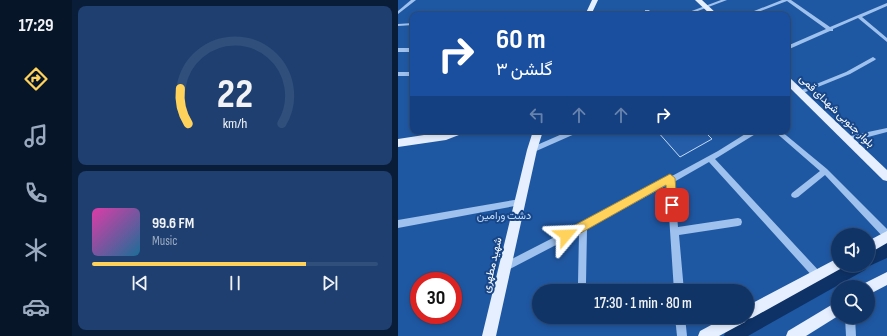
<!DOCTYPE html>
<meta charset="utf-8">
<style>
:root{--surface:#113467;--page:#1e3f70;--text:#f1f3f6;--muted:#9caac0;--line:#304f7b;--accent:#ffd25b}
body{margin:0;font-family:"Sofia Sans Condensed",Vazirmatn,sans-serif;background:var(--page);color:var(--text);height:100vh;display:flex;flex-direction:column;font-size:15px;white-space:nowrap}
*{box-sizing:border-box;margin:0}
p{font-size:13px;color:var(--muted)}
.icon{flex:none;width:22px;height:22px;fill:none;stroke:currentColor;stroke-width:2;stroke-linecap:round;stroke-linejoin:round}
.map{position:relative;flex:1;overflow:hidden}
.details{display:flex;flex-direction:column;gap:6px;padding:6px;background:#091d39;width:326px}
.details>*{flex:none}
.top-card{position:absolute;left:12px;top:12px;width:380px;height:122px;border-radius:8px;box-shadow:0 2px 6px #0003,0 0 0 1px var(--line);background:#1a4fa0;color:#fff;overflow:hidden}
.buttons{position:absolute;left:433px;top:228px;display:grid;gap:8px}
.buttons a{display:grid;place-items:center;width:44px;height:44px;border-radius:50%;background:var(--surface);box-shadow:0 2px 6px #0003,0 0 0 1px var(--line);font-size:20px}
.speed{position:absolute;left:12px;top:272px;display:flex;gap:8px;font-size:20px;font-weight:700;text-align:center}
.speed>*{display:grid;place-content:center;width:52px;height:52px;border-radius:50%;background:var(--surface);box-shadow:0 2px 6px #0003,0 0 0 1px var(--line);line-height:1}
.speed .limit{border:6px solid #d22;background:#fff;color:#111}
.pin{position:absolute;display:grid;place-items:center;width:34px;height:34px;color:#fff;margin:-17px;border-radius:8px;box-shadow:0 2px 6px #0006}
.me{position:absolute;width:44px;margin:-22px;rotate:64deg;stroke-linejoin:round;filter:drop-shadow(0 0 3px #0008)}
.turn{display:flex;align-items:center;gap:14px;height:84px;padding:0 20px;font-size:18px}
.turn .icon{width:52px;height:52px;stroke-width:2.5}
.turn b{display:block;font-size:28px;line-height:34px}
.lanes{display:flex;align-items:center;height:38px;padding:0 20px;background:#0003;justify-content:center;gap:20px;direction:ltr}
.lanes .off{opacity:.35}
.details .card{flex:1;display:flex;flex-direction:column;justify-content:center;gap:6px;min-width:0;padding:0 14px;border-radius:8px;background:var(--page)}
.details .dial{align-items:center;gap:0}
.dial svg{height:104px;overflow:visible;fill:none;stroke:var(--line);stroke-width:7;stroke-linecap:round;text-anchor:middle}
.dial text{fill:var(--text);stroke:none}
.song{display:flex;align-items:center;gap:12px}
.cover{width:48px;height:48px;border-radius:6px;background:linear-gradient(135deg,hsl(320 70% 55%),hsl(200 70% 35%))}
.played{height:4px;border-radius:2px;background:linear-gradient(90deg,var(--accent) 75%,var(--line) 75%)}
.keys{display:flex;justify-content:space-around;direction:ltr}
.trip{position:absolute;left:134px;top:284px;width:222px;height:40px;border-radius:20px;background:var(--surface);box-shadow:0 2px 6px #0003,0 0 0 1px var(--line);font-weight:600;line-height:40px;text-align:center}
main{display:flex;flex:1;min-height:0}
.menu{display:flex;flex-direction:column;width:72px;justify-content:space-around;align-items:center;background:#071529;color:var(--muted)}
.menu .icon{width:28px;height:28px}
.menu .on{color:var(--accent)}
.menu b{font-size:18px;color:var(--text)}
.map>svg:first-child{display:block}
</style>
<main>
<nav class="menu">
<b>17:29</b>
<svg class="icon on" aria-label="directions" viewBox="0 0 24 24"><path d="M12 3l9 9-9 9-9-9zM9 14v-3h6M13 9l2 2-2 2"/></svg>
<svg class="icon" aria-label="music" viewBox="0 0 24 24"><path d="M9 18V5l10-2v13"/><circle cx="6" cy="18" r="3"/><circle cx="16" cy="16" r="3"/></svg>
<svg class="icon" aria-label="phone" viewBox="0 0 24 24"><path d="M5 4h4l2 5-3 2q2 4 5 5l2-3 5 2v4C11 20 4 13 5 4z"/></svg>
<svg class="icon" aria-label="climate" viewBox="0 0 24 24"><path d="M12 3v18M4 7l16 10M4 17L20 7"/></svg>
<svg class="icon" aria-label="car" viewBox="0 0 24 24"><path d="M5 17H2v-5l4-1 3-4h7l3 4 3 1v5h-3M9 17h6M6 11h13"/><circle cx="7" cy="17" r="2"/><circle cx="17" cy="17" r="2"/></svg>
</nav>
<section class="details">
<div class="card dial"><svg viewBox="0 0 100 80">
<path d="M14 69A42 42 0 1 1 86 69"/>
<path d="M14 69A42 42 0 0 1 8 42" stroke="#ffd25b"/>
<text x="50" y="56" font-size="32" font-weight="700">22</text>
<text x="50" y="72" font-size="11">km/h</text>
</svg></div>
<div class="card">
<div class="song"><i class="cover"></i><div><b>99.6 FM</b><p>Music</p></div></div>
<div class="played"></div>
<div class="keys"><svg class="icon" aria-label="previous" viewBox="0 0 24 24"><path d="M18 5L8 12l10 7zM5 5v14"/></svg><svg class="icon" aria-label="pause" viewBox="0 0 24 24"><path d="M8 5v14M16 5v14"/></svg><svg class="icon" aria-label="next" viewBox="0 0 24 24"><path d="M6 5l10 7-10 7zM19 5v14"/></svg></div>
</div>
</section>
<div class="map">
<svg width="489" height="336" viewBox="0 0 489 336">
<rect width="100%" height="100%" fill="#174689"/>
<path fill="#1f58a2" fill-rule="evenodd" d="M0 0H489V336H0ZM15 15H389V131H15ZM440 235H470V265H440ZM21 281H55V315H21ZM440 287H470V317H440ZM141 291H349V317H141Z"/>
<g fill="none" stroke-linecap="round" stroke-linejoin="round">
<path fill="#0e3266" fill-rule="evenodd" d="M489 243V258L469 267 467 270 350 336H326L328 330 447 265H470V252Z"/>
</g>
<path fill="#255da8" stroke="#c4dcfa" d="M259 131H306L314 139 282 157Z"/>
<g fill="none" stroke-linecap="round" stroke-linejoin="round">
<g fill="#9ec1ee" fill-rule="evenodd">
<path d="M13 0H18L0 14V11Z"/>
<path d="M323 0H329L289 15H283Z"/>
<path d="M384 0H393L432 27 489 3V6L464 17 489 38V42L460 18 435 29V31H432L389 50V46L428 29 389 1 352 15H346Z"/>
<path d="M247 10H251L255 15H250L247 11Z"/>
<path d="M15 23V25L0 26V24Z"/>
<rect x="0" y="48" width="15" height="4"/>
<path d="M475 57 478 59 477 60 452 74 405 93 403 94 400 92 401 91 448 72Z"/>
<rect x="0" y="72" width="15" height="4"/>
<path d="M489 128V132L451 142 448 139 451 136Z"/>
<path d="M171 131H180L179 133 136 152H132L131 150 132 148Z"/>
<path d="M352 131H360L359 133 317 159 422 272 423 275 422 278 419 279 416 278 311 162 276 182 280 227 340 218 343 219 344 222 343 225 340 226 281 235 286 291H276L269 185 189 229 188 283 187 286 184 287 181 286 180 283 181 233 110 270 107 271 104 270 103 267 104 264 182 224 268 178 269 176H274L320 151Z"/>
<path d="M376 131H383L429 169 489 229V239L486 238 427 175 400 197 397 198 394 197 393 195 394 193 422 171Z"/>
<path d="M122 199 125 200 126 202 125 204 122 205 0 228V220Z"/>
<path d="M277 317H287L289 336H279Z"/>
<path d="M447 317H457L458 336H448Z"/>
</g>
<g fill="#e5efff" fill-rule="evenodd">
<path d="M194 0H200L193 15H187Z"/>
<path d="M297 0H304L320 15H313Z"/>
<path d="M389 77 392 78 489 170V181L485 180 389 85Z"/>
<path d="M52 131H68L66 133 48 140 0 147V139Z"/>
<path d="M135 131H145L139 150 98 336H84L129 150Z"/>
<path d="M489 231V243L470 254V241Z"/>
<path d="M440 258V265H446L444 268 354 318 348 319 347 322 321 336H300L302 331 328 317H349V306Z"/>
<path d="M489 272V285L470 295V287H464L465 284Z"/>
<path d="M440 301V316L408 336H388L390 331Z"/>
</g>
</g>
<path fill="#ffd25b" stroke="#a6883b" d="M272 174 277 178 279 205 278 209 274 210 269 205 268 185 172 239 168 240 164 239 163 235 164 232Z"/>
<g text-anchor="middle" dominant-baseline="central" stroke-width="4" stroke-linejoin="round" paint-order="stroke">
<g font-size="11" fill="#fff" stroke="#174689">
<text transform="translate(439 111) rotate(44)">بلوار جنوبی شهدای قمی</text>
<text transform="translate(94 265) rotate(-77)">شهید مطهری</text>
</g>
<g font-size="11" fill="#c4dcfa" stroke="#174689">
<text x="106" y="215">دشت ورامین</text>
</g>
</g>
</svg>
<div class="buttons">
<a><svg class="icon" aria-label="sound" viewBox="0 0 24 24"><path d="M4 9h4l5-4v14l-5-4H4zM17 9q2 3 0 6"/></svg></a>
<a><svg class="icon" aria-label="search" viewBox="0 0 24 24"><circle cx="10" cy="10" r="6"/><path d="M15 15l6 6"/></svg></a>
</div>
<div class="speed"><div class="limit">30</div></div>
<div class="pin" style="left:274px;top:205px;background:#d93025"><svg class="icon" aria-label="arrive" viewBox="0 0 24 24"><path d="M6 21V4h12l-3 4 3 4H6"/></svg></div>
<svg class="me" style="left:168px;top:235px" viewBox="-20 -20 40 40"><path d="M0-17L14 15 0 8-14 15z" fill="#ffd25b" stroke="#fff" stroke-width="4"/></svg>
<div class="trip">17:30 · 1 min · 80 m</div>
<div class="top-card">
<div class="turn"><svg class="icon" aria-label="right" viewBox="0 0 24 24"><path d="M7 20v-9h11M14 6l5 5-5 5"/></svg><div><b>60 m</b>گلشن ۳</div></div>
<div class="lanes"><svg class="icon off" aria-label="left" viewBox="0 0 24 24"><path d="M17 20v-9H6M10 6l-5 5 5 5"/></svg><svg class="icon off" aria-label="ahead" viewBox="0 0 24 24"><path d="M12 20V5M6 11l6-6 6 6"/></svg><svg class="icon off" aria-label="ahead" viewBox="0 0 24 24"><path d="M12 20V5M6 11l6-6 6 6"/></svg><svg class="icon" aria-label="right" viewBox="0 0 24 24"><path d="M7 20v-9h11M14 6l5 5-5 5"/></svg></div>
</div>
</div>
</main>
